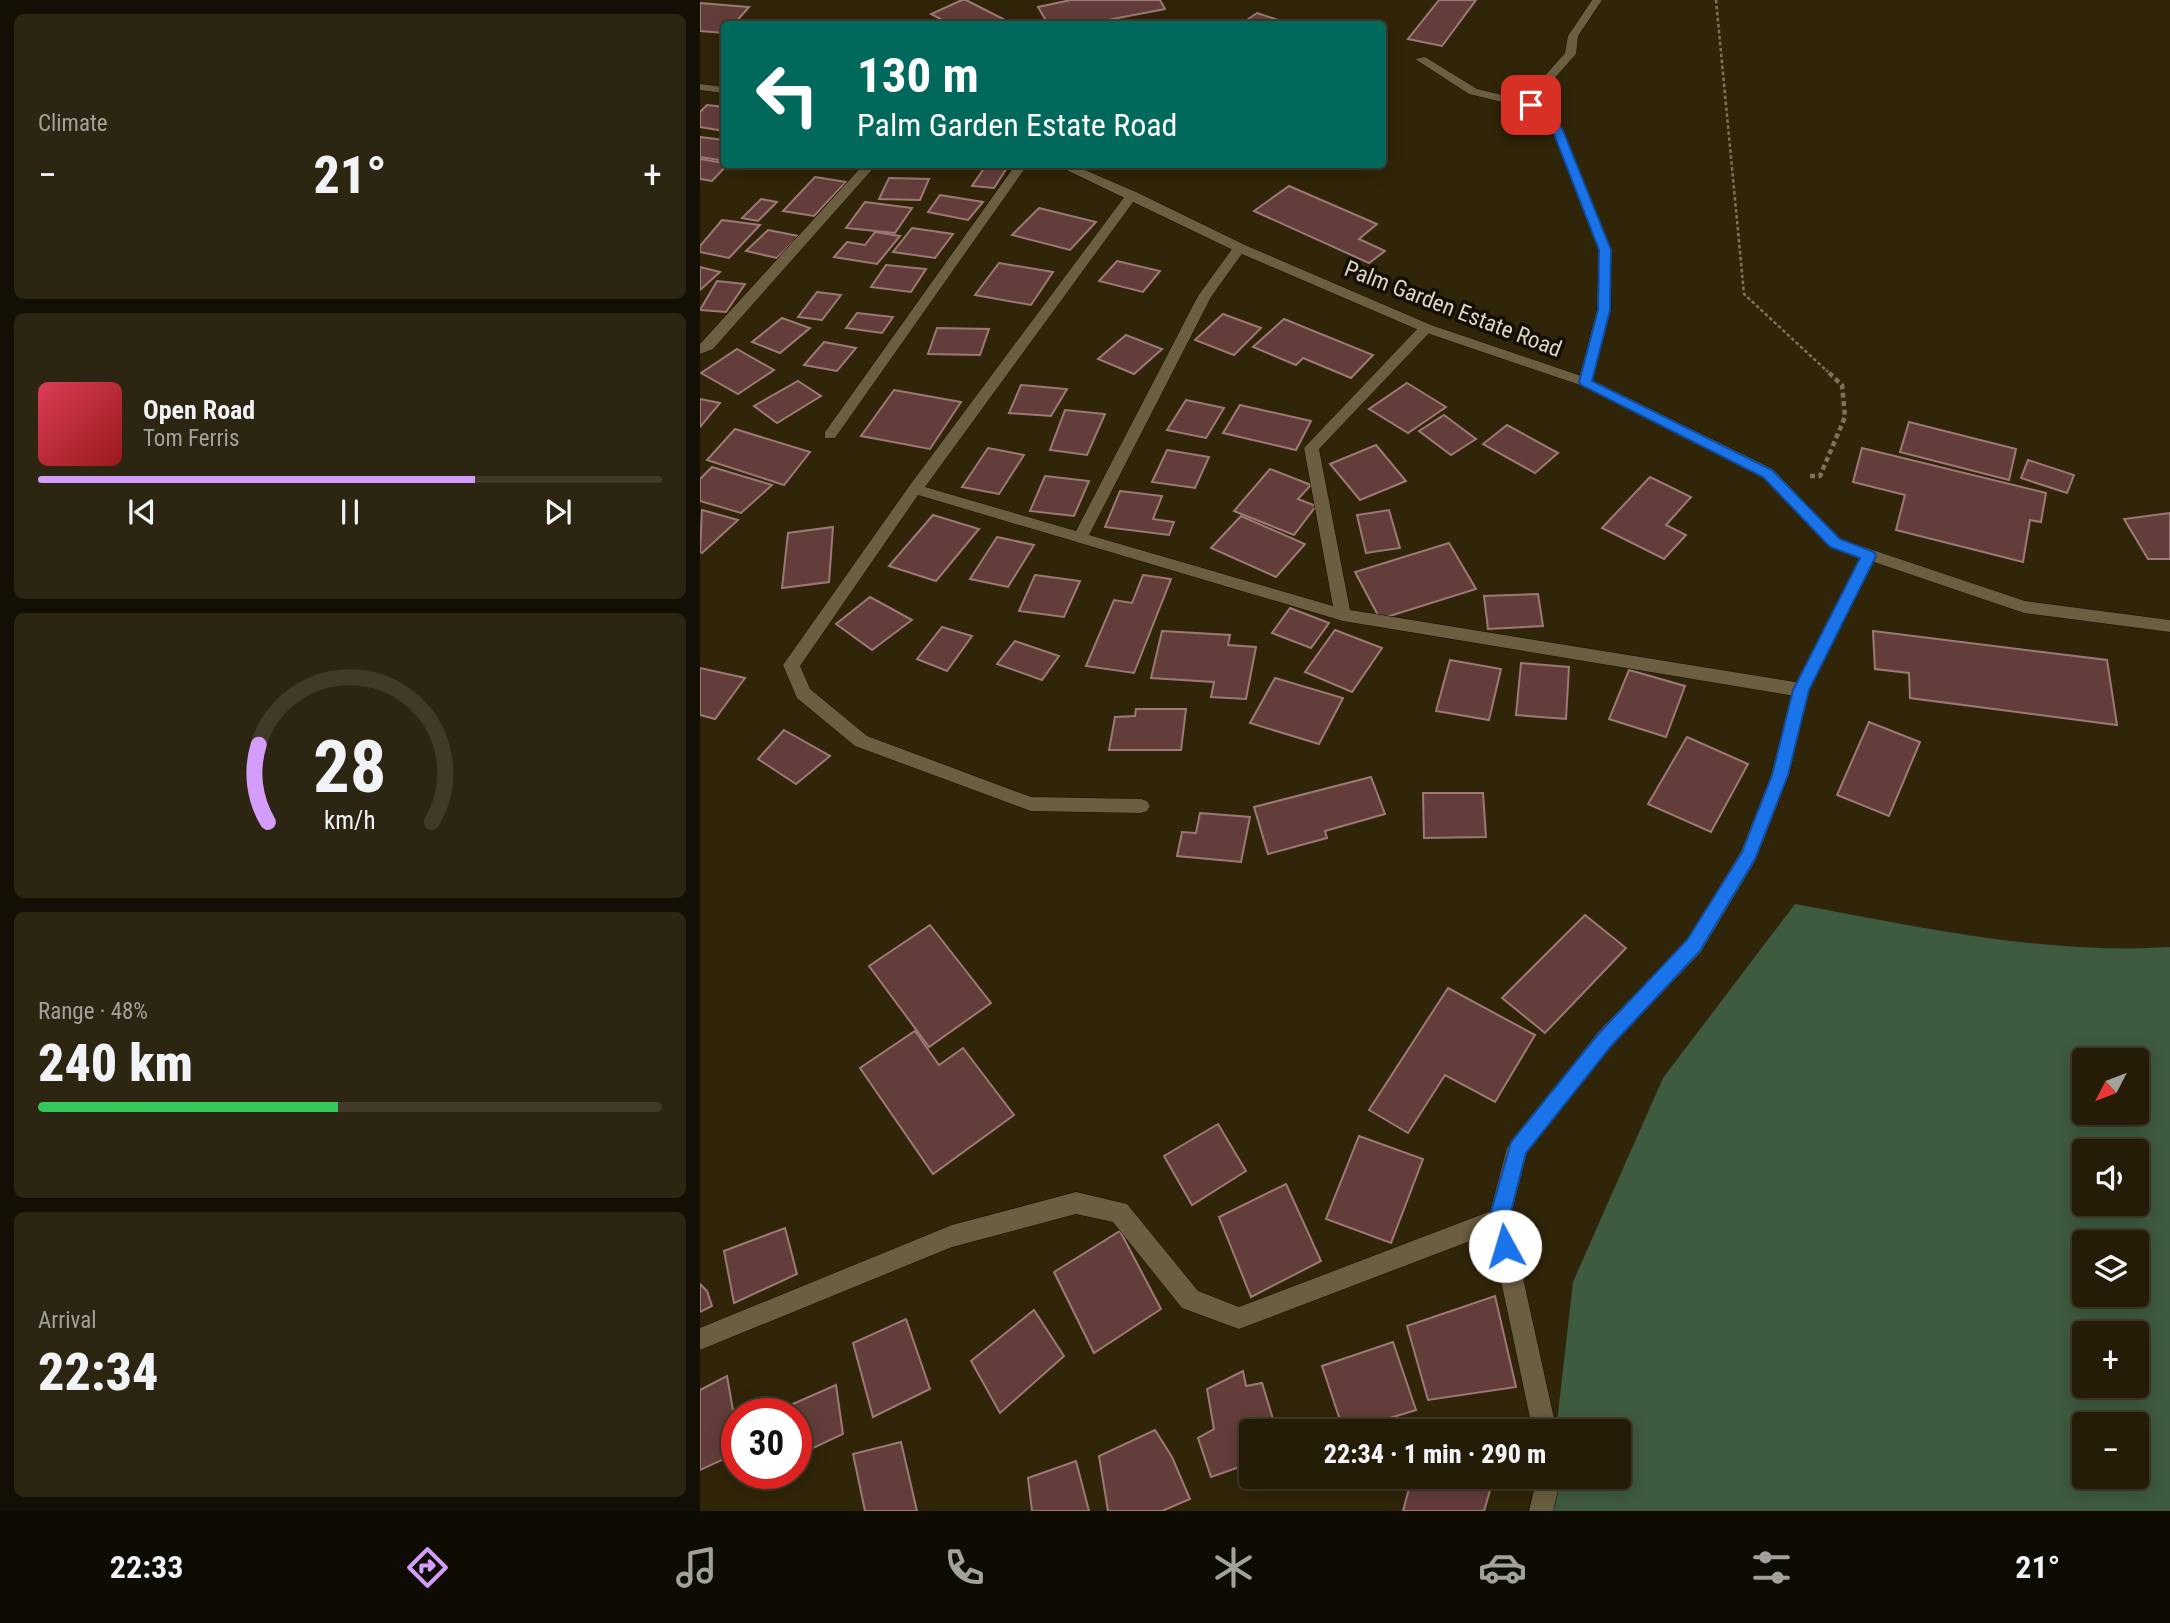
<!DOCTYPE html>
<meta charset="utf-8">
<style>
:root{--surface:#241c07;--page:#2c2511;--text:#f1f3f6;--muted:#a3a19b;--line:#413a28;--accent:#d49cfb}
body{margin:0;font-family:"Roboto Condensed",sans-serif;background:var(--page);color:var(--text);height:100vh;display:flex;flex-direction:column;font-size:26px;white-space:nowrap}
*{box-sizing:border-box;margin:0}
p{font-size:23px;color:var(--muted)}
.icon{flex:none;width:38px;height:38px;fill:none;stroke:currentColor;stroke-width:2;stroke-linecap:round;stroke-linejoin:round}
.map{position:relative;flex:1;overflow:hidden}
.panel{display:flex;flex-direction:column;gap:14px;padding:14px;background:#140f04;width:700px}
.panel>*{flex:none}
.top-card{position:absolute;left:21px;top:21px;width:665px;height:147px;border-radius:7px;box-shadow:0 4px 18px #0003,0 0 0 2px var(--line);background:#00695c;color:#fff;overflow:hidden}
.needle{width:46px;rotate:228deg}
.fabs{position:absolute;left:1372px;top:1048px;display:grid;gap:14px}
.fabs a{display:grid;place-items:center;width:77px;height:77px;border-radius:7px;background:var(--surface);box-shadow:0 4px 18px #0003,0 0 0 2px var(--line);font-size:35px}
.speed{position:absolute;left:21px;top:1398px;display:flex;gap:14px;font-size:35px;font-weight:700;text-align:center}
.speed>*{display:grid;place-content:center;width:91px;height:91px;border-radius:50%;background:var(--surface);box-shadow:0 4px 18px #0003,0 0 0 2px var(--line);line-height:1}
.speed .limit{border:10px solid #d22;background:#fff;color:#111}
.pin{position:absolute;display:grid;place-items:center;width:60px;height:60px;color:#fff;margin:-30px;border-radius:14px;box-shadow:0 4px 10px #0006}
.me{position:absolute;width:77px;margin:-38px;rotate:354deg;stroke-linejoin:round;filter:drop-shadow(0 0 5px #0008)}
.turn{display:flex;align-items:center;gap:24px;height:147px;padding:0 21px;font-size:32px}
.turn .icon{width:91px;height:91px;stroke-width:2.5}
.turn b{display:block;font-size:49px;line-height:60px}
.big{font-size:52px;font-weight:800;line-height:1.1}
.panel .card{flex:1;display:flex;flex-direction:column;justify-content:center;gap:10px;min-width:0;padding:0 24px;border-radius:10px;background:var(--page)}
.panel .dial{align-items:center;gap:0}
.dial svg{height:182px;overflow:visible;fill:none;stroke:var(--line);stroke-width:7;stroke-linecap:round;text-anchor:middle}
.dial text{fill:var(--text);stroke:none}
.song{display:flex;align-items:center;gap:21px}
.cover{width:84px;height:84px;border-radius:10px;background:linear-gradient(135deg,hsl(350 70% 55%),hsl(0 70% 35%))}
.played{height:7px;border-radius:4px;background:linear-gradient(90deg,var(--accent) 70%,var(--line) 70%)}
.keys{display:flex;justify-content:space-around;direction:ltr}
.heat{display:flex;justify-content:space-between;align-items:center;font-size:38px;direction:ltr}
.charge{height:10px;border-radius:5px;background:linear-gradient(90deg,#34c759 48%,var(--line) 0)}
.trip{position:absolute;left:539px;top:1419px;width:392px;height:70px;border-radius:7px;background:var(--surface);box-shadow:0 4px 18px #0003,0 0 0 2px var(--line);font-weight:800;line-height:70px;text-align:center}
.tab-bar{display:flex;height:112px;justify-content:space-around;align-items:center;background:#0e0b03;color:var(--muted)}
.tab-bar .icon{width:49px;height:49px}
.tab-bar .current{color:var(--accent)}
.tab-bar b{font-size:32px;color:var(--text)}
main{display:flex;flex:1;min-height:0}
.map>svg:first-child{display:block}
</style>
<main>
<section class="panel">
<div class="card"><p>Climate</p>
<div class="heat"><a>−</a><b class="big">21°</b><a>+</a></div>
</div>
<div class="card">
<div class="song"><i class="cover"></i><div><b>Open Road</b><p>Tom Ferris</p></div></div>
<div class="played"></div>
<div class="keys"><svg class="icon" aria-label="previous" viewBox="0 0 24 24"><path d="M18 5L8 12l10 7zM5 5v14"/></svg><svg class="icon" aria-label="pause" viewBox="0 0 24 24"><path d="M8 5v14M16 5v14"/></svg><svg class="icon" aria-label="next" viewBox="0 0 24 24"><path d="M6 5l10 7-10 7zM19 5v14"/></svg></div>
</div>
<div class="card dial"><svg viewBox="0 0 100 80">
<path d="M14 69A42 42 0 1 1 86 69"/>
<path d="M14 69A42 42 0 0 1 10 35" stroke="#d49cfb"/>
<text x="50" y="56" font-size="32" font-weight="700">28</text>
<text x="50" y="72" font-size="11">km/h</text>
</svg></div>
<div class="card"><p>Range · 48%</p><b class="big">240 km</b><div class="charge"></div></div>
<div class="card"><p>Arrival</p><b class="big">22:34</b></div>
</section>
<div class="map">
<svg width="1470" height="1511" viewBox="0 0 1470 1511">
<rect width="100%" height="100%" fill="#302509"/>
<path fill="#3e5a3f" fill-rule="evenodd" d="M1095 904C1218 927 1344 955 1470 947V1511H836L847 1477H919V1432L856 1431 873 1282 963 1078ZM1384 1060H1437V1113H1384ZM1384 1152H1437V1204H1384ZM1384 1242H1437V1295H1384ZM1384 1334H1437V1386H1384ZM1384 1424H1437V1477H1384Z"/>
<g fill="#633d3a" stroke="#9d7976" stroke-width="2">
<path d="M262 0H266L313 24H250L231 14Z"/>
<path d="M371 0H460L465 9 387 24H348L338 7Z"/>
<path d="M739 0H776L742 46 708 39Z"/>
<path d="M0 3 49 7 34 24H24V33L0 31Z"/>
<path d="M557 13 590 24H541Z"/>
<path d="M7 105 24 107V131L0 127V112Z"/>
<path d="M0 137 24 140V155L19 160 0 157Z"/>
<path d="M0 159 24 163 28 164 12 181 0 179Z"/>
<path d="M287 164 308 166 294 188 272 186Z"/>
<path d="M115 177 146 182 114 216 83 211Z"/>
<path d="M189 178 229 179 220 200 179 199Z"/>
<path d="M589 186 677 224 659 239 685 251 669 263 554 211Z"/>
<path d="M240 195 283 202 268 220 228 212Z"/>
<path d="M61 199 77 202 58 221 42 218Z"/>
<path d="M165 202 212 208 195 233 146 228Z"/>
<path d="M339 208 396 222 370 250 312 235Z"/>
<path d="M22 220 60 225 29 258 0 252V246Z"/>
<path d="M212 228 253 234 235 258 193 252Z"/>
<path d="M68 230 99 236 77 258 46 251Z"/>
<path d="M175 232 200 236 177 264 134 257 147 242 165 245Z"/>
<path d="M417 261 460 271 443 292 399 281Z"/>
<path d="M299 263 353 272 331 305 275 295Z"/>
<path d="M186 265 226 269 211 292 171 287Z"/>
<path d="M0 267 20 272 0 290Z"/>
<path d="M17 281 45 284 26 312 0 310Z"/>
<path d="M117 292 141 295 122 320 98 317Z"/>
<path d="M157 313 193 317 182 333 146 328Z"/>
<path d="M523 314 561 328 534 355 495 340Z"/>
<path d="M82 318 110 328 80 353 52 342Z"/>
<path d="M584 319 673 355 651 378 603 358 596 365 553 347Z"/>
<path d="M237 328 289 329 280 355 228 354Z"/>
<path d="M426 335 462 349 434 374 398 359Z"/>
<path d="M124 342 156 348 137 371 104 365Z"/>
<path d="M37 349 74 370 38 394 1 373Z"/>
<path d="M98 381 121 396 77 423 54 406Z"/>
<path d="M707 383 746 407 708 433 669 409Z"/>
<path d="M321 385 367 389 351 416 309 413Z"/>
<path d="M194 390 261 402 230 449 161 436Z"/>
<path d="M0 399 20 403 0 427Z"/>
<path d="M486 400 524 408 506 438 467 430Z"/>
<path d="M540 405 611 421 596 450 523 433Z"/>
<path d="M365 410 405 414 387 455 350 450Z"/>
<path d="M744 415 776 439 751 455 719 431Z"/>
<path d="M1209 422 1316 449 1309 480 1200 452Z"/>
<path d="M807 425 858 453 835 473 783 444Z"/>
<path d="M35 429 110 452 84 485 7 460Z"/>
<path d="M676 445 706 481 660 500 630 464Z"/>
<path d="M288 448 324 455 299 494 262 487Z"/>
<path d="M1162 448 1346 493 1341 522 1330 520 1323 562 1196 530 1205 495 1153 482Z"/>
<path d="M467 450 509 457 495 488 452 482Z"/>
<path d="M1328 460 1374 475 1367 493 1321 478Z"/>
<path d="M12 467 72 485 41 513 0 501V479Z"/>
<path d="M570 469 611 485 598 499 616 506 594 535 534 511Z"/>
<path d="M345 476 389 481 374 516 330 511Z"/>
<path d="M950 477 991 497 966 525 986 535 964 559 902 528Z"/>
<path d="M420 491 462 496 453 519 474 522 469 535 405 527Z"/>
<path d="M2 510 38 520 2 553 0 552Z"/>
<path d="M689 510 700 548 666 553 657 515Z"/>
<path d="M1470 513V559H1448L1424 519Z"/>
<path d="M233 515 279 529 236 581 189 566Z"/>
<path d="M541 516 605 544 576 577 511 548Z"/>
<path d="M133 527 129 582 82 588 88 533Z"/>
<path d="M297 537 334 545 308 587 270 579Z"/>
<path d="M749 543 776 589 680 619 655 572Z"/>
<path d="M335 575 380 581 364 617 319 611Z"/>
<path d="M443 575 471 579 434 673 386 666 414 600 432 603Z"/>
<path d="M838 594 843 626 788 629 784 596Z"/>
<path d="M170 597 212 620 172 650 136 624Z"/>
<path d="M590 608 629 623 611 648 572 633Z"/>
<path d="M242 627 272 636 247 671 217 659Z"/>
<path d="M635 630 682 648 652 692 605 672Z"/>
<path d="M462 631 530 635 528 645 556 647 546 699 511 697 514 682 451 678Z"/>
<path d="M1173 631 1407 660 1417 725 1210 698 1209 673 1175 669Z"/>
<path d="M315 641 359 656 342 680 297 664Z"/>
<path d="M750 660 801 669 789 720 736 711Z"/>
<path d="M821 663 869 667 866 719 816 715Z"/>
<path d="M0 668 45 678 15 719 0 715Z"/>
<path d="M929 670 985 686 966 737 909 719Z"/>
<path d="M575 678 643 698 619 744 550 723Z"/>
<path d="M436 709H486L481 750H409L415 717 435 716Z"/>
<path d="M1169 722 1220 742 1189 816 1137 795Z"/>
<path d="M84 730 130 756 96 784 58 759Z"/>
<path d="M987 737 1048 764 1011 832 948 804Z"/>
<path d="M671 777 685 814 625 831 627 838 568 854 554 807Z"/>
<path d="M723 793H783L786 837 724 838Z"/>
<path d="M500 813 550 817 541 862 477 856 482 832 496 833Z"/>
<path d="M885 915 926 948 845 1033 802 998Z"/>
<path d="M230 925 291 1003 229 1047 169 966Z"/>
<path d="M748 988 835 1035 795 1102 745 1075 708 1133 669 1110Z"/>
<path d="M215 1031 239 1065 263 1048 314 1115 233 1174 160 1068Z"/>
<path d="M518 1124 546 1171 492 1205 464 1156Z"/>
<path d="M659 1136 723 1159 691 1243 626 1219Z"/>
<path d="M586 1184 621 1261 551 1297 519 1217Z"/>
<path d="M85 1228 97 1274 34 1303 24 1251Z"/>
<path d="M420 1231 461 1309 394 1353 354 1272Z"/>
<path d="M0 1284 7 1291 12 1306 0 1312Z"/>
<path d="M795 1296 816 1387 728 1400 707 1326Z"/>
<path d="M334 1310 364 1356 300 1413 271 1361Z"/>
<path d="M206 1319 230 1389 173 1417 153 1343Z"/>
<path d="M693 1342 716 1410 644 1432 622 1366Z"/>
<path d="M543 1371 546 1386 562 1383 577 1432H551V1463L511 1477 498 1438 514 1429 507 1389Z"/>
<path d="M27 1376 37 1433V1453L0 1470V1390Z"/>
<path d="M136 1385 143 1434 96 1456V1414H70Z"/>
<path d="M455 1430 472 1457 490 1499 462 1511H408L399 1456Z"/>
<path d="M201 1442 217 1511H165L153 1454Z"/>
<path d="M376 1461 389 1511H332L328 1478Z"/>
<path d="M712 1477H794L784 1511H703Z"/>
</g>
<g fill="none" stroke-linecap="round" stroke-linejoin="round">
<defs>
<g id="service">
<path d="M892 0H902L878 36 876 54 844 90 837 104 862 128 911 250V310L892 382 885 387 878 382 897 310 899 250 851 129 827 108 769 94 715 59 725 57 777 89 827 101 835 87 865 53 868 36Z"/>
<path d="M164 164H177L13 349 0 354V344Z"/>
<path d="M316 164H328L135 438H125V432Z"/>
<path d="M432 191 436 192V198L225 487 376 531 498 296 535 245 540 244 546 248 511 297 389 535 633 606 604 448 721 325 726 324 733 328 731 331 619 449 650 610 1101 683 1109 690 1107 695 1101 697 643 621 218 495 100 666 110 689 167 736 331 797 441 799 447 801 450 806 447 811 441 813 331 811 155 746 97 698 83 665 210 485 428 192Z"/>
<path d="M376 1192 427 1204 498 1291 539 1307 799 1208 807 1211 810 1219 807 1227 799 1230 539 1329 482 1308 413 1222 376 1214 252 1247 0 1350V1328L252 1225Z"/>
</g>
<g id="minor">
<path d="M0 84 24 87V93L0 90Z"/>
<path d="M354 164H371L436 192 545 245 731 325 890 379 1073 469 1140 539 1325 601 1470 620V632L1324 613 1174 562 1109 690 1089 775 1056 860 1001 952 912 1046 827 1153 810 1219 857 1432H833L788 1219 807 1148 898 1032 987 940 1041 851 1071 775 1093 690 1160 557 1130 547 1063 477 880 385 721 331 535 251Z"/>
<path d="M837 1477H861L853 1511H829Z"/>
</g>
</defs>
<use href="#service" stroke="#180d00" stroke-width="1"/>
<use href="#minor" stroke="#180d00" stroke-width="1"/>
<path stroke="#7d735c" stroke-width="2.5" stroke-dasharray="3.5 2.5" stroke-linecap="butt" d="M1016 0 1044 294 1128 372"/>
<path stroke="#7d735c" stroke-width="4.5" stroke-dasharray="5 3.5" stroke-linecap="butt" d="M1110 476H1120L1145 417 1142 385 1126 370"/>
<use href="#service" fill="#6b5e41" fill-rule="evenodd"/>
<use href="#minor" fill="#6b5e41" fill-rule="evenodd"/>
</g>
<path fill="#1a73e8" stroke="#114b97" stroke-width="2" d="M827 103H835L862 128 911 250 910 310 892 381 1072 470 1140 539 1174 552 1176 556 1109 690 1088 775 1055 859 1000 951 912 1045 826 1153 809 1219 815 1246 812 1253 805 1256 798 1253 789 1219 811 1142 899 1033 987 940 1042 852 1072 775 1093 690 1160 558 1130 547 1063 477 881 385 879 382 898 310 899 250 852 129 827 108Z"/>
<g text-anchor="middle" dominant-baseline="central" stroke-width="7" stroke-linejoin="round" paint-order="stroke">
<g font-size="23" fill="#dbd3c3" stroke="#140f04">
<text transform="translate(753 309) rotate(21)">Palm Garden Estate Road</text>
</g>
</g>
</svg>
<div class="fabs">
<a><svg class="needle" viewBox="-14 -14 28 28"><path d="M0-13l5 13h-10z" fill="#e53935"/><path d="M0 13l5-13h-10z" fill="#a3a19b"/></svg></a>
<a><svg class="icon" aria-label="sound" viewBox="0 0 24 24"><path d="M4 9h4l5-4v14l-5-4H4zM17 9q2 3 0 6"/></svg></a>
<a><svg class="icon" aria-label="layers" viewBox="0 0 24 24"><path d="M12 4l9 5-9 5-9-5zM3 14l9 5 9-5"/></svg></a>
<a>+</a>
<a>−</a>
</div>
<div class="speed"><div class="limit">30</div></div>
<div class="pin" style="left:831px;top:105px;background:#d93025"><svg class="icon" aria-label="arrive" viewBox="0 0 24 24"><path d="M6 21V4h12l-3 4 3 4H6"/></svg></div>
<svg class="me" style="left:805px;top:1246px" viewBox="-20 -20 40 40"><circle r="19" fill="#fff"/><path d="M0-13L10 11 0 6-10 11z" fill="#1a73e8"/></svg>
<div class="trip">22:34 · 1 min · 290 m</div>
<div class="top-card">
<div class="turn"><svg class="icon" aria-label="left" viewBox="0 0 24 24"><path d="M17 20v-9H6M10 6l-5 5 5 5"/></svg><div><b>130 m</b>Palm Garden Estate Road</div></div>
</div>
</div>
</main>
<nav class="tab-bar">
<b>22:33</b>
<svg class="icon current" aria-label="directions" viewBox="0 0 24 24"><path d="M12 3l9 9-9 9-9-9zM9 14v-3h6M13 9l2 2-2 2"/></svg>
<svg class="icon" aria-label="music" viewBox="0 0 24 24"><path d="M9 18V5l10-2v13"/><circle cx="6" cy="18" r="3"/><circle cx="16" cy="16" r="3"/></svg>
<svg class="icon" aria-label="phone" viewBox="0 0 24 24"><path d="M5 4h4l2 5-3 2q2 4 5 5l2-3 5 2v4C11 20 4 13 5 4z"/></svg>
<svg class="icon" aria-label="climate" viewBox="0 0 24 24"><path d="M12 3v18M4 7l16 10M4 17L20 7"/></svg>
<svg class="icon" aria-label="car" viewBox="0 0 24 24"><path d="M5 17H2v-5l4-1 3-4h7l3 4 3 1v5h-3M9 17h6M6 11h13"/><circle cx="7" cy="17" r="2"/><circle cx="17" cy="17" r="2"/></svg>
<svg class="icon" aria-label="filters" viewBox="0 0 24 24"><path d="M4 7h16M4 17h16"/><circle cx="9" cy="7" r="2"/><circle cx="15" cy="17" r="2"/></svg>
<b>21°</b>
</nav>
